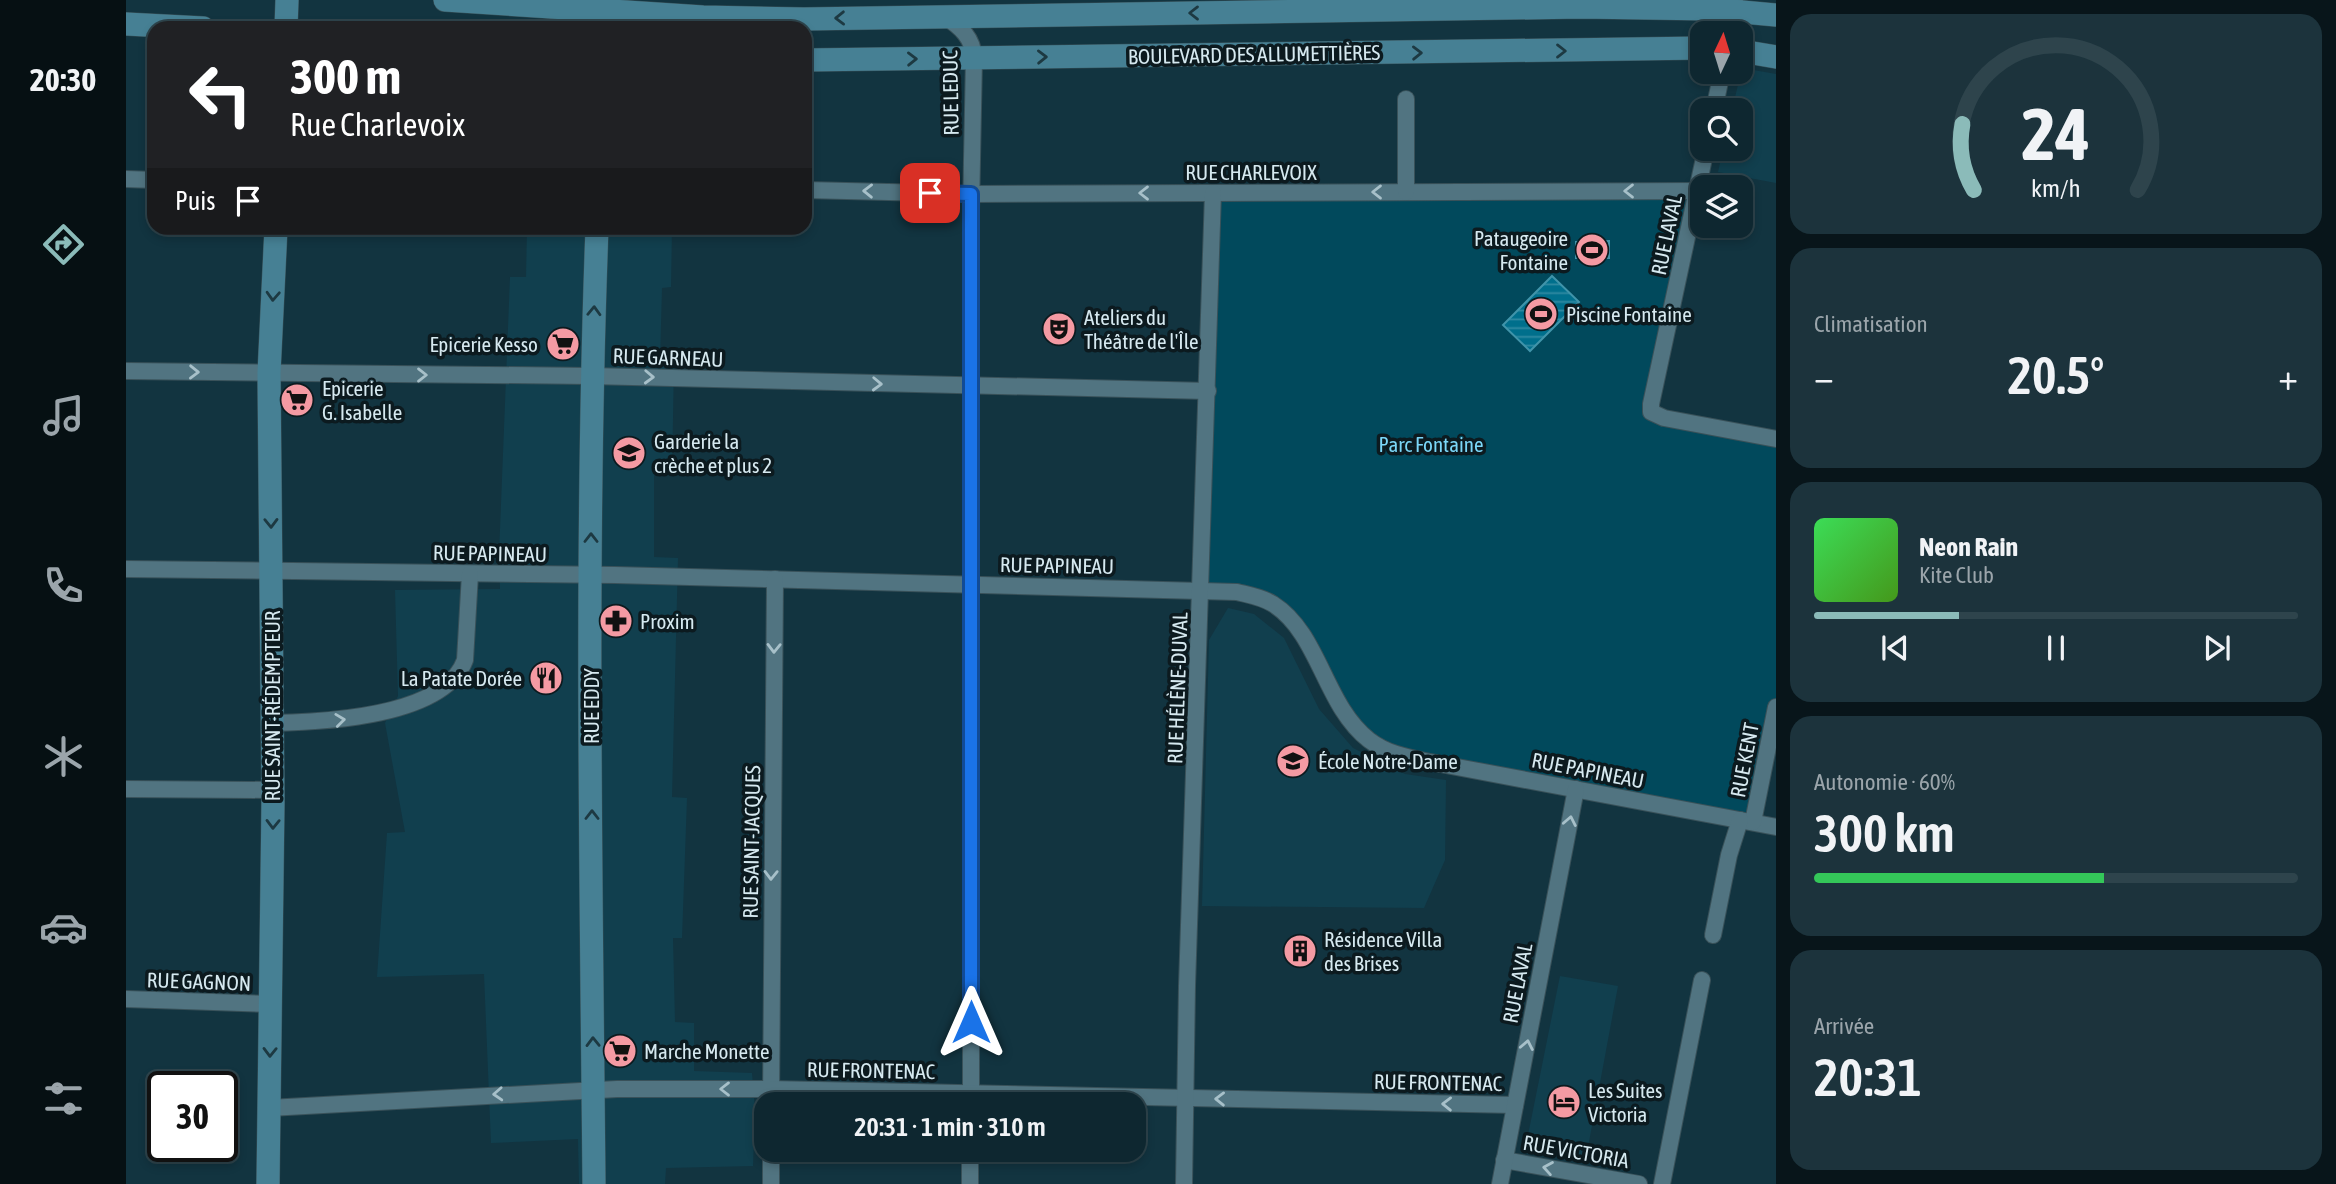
<!DOCTYPE html>
<html lang="fr">
<meta charset="utf-8">
<style>
:root{--surface:#0e2730;--page:#1c333c;--text:#f1f3f6;--muted:#9ba5ab;--line:#2e444c;--accent:#8bbbb9}
body{margin:0;font-family:"Asap Condensed",sans-serif;background:var(--page);color:var(--text);height:100vh;display:flex;flex-direction:column;font-size:26px;white-space:nowrap}
*{box-sizing:border-box;margin:0}
p{font-size:23px;color:var(--muted)}
.icon{flex:none;width:38px;height:38px;fill:none;stroke:currentColor;stroke-width:2;stroke-linecap:round;stroke-linejoin:round}
.map{position:relative;flex:1;overflow:hidden}
.side{display:flex;flex-direction:column;gap:14px;padding:14px;background:#08151a;width:560px}
.side>*{flex:none}
.hud{position:absolute;left:21px;top:21px;width:665px;height:214px;border-radius:21px;box-shadow:0 4px 10px #0003,0 0 0 2px var(--line);background:#202124;color:#fff;overflow:hidden}
.needle{width:46px;rotate:4deg}
.controls{position:absolute;left:1564px;top:21px;display:grid;gap:14px}
.controls a{display:grid;place-items:center;width:63px;height:63px;border-radius:14px;background:var(--surface);box-shadow:0 4px 10px #0003,0 0 0 2px var(--line);font-size:35px}
.speed{position:absolute;left:21px;top:1071px;display:flex;gap:14px;font-size:35px;font-weight:700;text-align:center}
.speed>*{display:grid;place-content:center;width:91px;height:91px;border-radius:50%;background:var(--surface);box-shadow:0 4px 10px #0003,0 0 0 2px var(--line);line-height:1}
.speed .limit{border:4px solid #111;border-radius:10px;background:#fff;color:#111}
.pin{position:absolute;display:grid;place-items:center;width:60px;height:60px;color:#fff;margin:-30px;border-radius:14px;box-shadow:0 4px 10px #0006}
.me{position:absolute;width:77px;margin:-38px;rotate:0deg;stroke-linejoin:round;filter:drop-shadow(0 0 5px #0008)}
.turn{display:flex;align-items:center;gap:24px;height:147px;padding:0 28px;font-size:32px}
.turn .icon{width:91px;height:91px;stroke-width:2.5}
.turn b{display:block;font-size:49px;line-height:60px}
.then{display:flex;align-items:center;height:66px;padding:0 28px;background:#0003;gap:14px;font-size:26px}
.big{font-size:52px;font-weight:600;line-height:1.1}
.side .widget{flex:1;display:flex;flex-direction:column;justify-content:center;gap:10px;min-width:0;padding:0 24px;border-radius:21px;background:var(--page)}
.side .dial{align-items:center;gap:0}
.dial svg{height:182px;overflow:visible;fill:none;stroke:var(--line);stroke-width:7;stroke-linecap:round;text-anchor:middle}
.dial text{fill:var(--text);stroke:none}
.song{display:flex;align-items:center;gap:21px}
.cover{width:84px;height:84px;border-radius:10px;background:linear-gradient(135deg,hsl(130 70% 55%),hsl(100 70% 35%))}
.played{height:7px;border-radius:4px;background:linear-gradient(90deg,var(--accent) 30%,var(--line) 30%)}
.keys{display:flex;justify-content:space-around;direction:ltr}
.heat{display:flex;justify-content:space-between;align-items:center;font-size:38px;direction:ltr}
.charge{height:10px;border-radius:5px;background:linear-gradient(90deg,#34c759 60%,var(--line) 0)}
.trip{position:absolute;left:628px;top:1092px;width:392px;height:70px;border-radius:21px;background:var(--surface);box-shadow:0 4px 10px #0003,0 0 0 2px var(--line);font-weight:600;line-height:70px;text-align:center}
main{display:flex;flex:1;min-height:0}
.tab-bar{display:flex;flex-direction:column;width:126px;justify-content:space-around;align-items:center;background:#061013;color:var(--muted)}
.tab-bar .icon{width:49px;height:49px}
.tab-bar .selected{color:var(--accent)}
.tab-bar b{font-size:32px;color:var(--text)}
.map>svg:first-child{display:block}
</style>
<main>
<nav class="tab-bar">
<b>20:30</b>
<svg class="icon selected" aria-label="directions" viewBox="0 0 24 24"><path d="M12 3l9 9-9 9-9-9zM9 14v-3h6M13 9l2 2-2 2"/></svg>
<svg class="icon" aria-label="music" viewBox="0 0 24 24"><path d="M9 18V5l10-2v13"/><circle cx="6" cy="18" r="3"/><circle cx="16" cy="16" r="3"/></svg>
<svg class="icon" aria-label="phone" viewBox="0 0 24 24"><path d="M5 4h4l2 5-3 2q2 4 5 5l2-3 5 2v4C11 20 4 13 5 4z"/></svg>
<svg class="icon" aria-label="climate" viewBox="0 0 24 24"><path d="M12 3v18M4 7l16 10M4 17L20 7"/></svg>
<svg class="icon" aria-label="car" viewBox="0 0 24 24"><path d="M5 17H2v-5l4-1 3-4h7l3 4 3 1v5h-3M9 17h6M6 11h13"/><circle cx="7" cy="17" r="2"/><circle cx="17" cy="17" r="2"/></svg>
<svg class="icon" aria-label="filters" viewBox="0 0 24 24"><path d="M4 7h16M4 17h16"/><circle cx="9" cy="7" r="2"/><circle cx="15" cy="17" r="2"/></svg>
</nav>
<div class="map">
<svg width="1650" height="1184" viewBox="0 0 1650 1184">
<defs>
<pattern id="water-rules" width="6" height="5" patternUnits="userSpaceOnUse" patternTransform="scale(1.75)"><rect width="6" height="5" fill="#006f8c"/><path d="M0 2.5h6" fill="none" stroke="#318aa2"/></pattern>
</defs>
<rect width="100%" height="100%" fill="#123440"/>
<g fill="#113f4e">
<path d="M1616 68 1650 74V183L1592 172 1597 149H1615V110H1606Z"/>
<path d="M401 228H546L545 287 536 288 534 361 548 362 546 474 528 475V557L552 558 546 797 561 798 556 938H547L549 1022 568 1023V1071L626 1073 629 1110 627 1166 540 1168 539 1184H453L452 1139 365 1143 358 974 251 977 261 833 279 832 259 723 272 696 269 590 374 589 373 555 384 277H400Z"/>
<path d="M1102 608 1128 614 1158 638 1193 709 1227 748 1279 774 1320 780 1319 860 1298 908 1076 906 1083 640Z"/>
<path d="M1434 976 1492 986 1460 1158 1400 1145Z"/>
</g>
<path fill="#01495c" d="M1571 191 1525 412 1650 439V707L1627 822 1450 789 1243 740 1180 643 1146 604 1075 589 1087 193Z"/>
<g fill="url(#water-rules)" stroke="#4094aa" stroke-width="2">
<path d="M1483 241V258H1450V242Z"/>
<path d="M1426 276 1453 302 1404 351 1377 325Z"/>
</g>
<g fill="none" stroke-linecap="round" stroke-linejoin="round">
<defs>
<g id="minor">
<path d="M818 16C835 27 847 38 848 58L845 210V1103"/>
<path d="M1604 33 1609 2"/>
<path d="M1588 110 1596 72"/>
<path d="M1580 149 1525 404V412L1538 418 1650 439"/>
<path d="M0 179 28 180"/>
<path d="M679 190 845 194 1571 191"/>
<path d="M1280 192V99"/>
<path d="M0 371 465 376 1082 391"/>
<path d="M0 569 489 575 1111 592C1123 595 1136 597 1147 604 1194 634 1198 705 1243 740 1260 753 1279 757 1299 761L1650 827"/>
<path d="M146 723C198 722 318 717 339 660L344 574"/>
<path d="M0 789 147 790"/>
<path d="M1627 822 1650 707"/>
<path d="M1587 935 1603 855 1614 820"/>
<path d="M0 999 145 1004"/>
<path d="M645 1104 649 579"/>
<path d="M143 1108 491 1089H644L1389 1105"/>
<path d="M844 1150V1184"/>
<path d="M1378 1160 1513 1184"/>
<path d="M645 1184V1150"/>
<path d="M1058 1184 1061 986 1087 193"/>
<path d="M1374 1184 1450 789"/>
<path d="M1536 1184 1576 980"/>
</g>
<g id="secondary">
<path d="M319 0 577 17 678 19 1455 7 1584 9 1650 15"/>
<path d="M0 24 77 28"/>
<path d="M160 28 161 0"/>
<path d="M1615 51 1650 57"/>
<path d="M679 60 1577 48"/>
<path d="M142 1184 147 802 143 373 150 228"/>
<path d="M468 1184C465 865 459 546 471 228"/>
</g>
</defs>
<use href="#minor" stroke="#395159" stroke-width="18"/>
<use href="#secondary" stroke="#395159" stroke-width="24"/>
<use href="#minor" stroke="#517481" stroke-width="16"/>
<use href="#secondary" stroke="#468094" stroke-width="23"/>
</g>
<defs><path id="oneway-chevron" d="M-2-3.5L2.5 0L-2 3.5" fill="none" stroke-width="1.6" stroke-linecap="round" stroke-linejoin="round" transform="scale(1.75)"/></defs>
<g stroke="#1d3942">
<use href="#oneway-chevron" transform="translate(1068 13) rotate(180)"/>
<use href="#oneway-chevron" transform="translate(714 18) rotate(179)"/>
<use href="#oneway-chevron" transform="translate(1435 51)"/>
<use href="#oneway-chevron" transform="translate(1291 53) rotate(-1)"/>
<use href="#oneway-chevron" transform="translate(916 57) rotate(-1)"/>
<use href="#oneway-chevron" transform="translate(786 59) rotate(-1)"/>
<use href="#oneway-chevron" transform="translate(147 296) rotate(93)"/>
<use href="#oneway-chevron" transform="translate(468 311) rotate(-88)"/>
<use href="#oneway-chevron" transform="translate(145 523) rotate(89)"/>
<use href="#oneway-chevron" transform="translate(465 538) rotate(-90)"/>
<use href="#oneway-chevron" transform="translate(466 815) rotate(-90)"/>
<use href="#oneway-chevron" transform="translate(147 824) rotate(91)"/>
<use href="#oneway-chevron" transform="translate(467 1042) rotate(-91)"/>
<use href="#oneway-chevron" transform="translate(144 1052) rotate(91)"/>
</g>
<g stroke="#a7c0c9">
<use href="#oneway-chevron" transform="translate(742 191) rotate(-179)"/>
<use href="#oneway-chevron" transform="translate(1503 191) rotate(180)"/>
<use href="#oneway-chevron" transform="translate(1251 192) rotate(180)"/>
<use href="#oneway-chevron" transform="translate(1018 193) rotate(180)"/>
<use href="#oneway-chevron" transform="translate(68 372) rotate(1)"/>
<use href="#oneway-chevron" transform="translate(296 375)"/>
<use href="#oneway-chevron" transform="translate(523 377) rotate(2)"/>
<use href="#oneway-chevron" transform="translate(751 384) rotate(2)"/>
<use href="#oneway-chevron" transform="translate(648 648) rotate(91)"/>
<use href="#oneway-chevron" transform="translate(214 720) rotate(-7)"/>
<use href="#oneway-chevron" transform="translate(1444 821) rotate(-79)"/>
<use href="#oneway-chevron" transform="translate(645 875) rotate(91)"/>
<use href="#oneway-chevron" transform="translate(1401 1045) rotate(-79)"/>
<use href="#oneway-chevron" transform="translate(599 1089) rotate(-180)"/>
<use href="#oneway-chevron" transform="translate(372 1094) rotate(177)"/>
<use href="#oneway-chevron" transform="translate(1094 1099) rotate(-179)"/>
<use href="#oneway-chevron" transform="translate(1321 1104) rotate(-179)"/>
<use href="#oneway-chevron" transform="translate(1422 1168) rotate(-170)"/>
</g>
<g fill="none" stroke-linecap="round" stroke-linejoin="round">
<defs>
<path id="route" d="M804 193 845 194V1022"/>
</defs>
<use href="#route" stroke="#114b97" stroke-width="18"/>
<use href="#route" stroke="#1a73e8" stroke-width="12"/>
</g>
<defs>
<symbol id="stadium-disc" viewBox="-11 -11 22 22"><circle r="9.5" fill="#f49aa3" stroke="#0c1a1f"/><path d="M0-5a6.5 5 0 1 0 0 10a6.5 5 0 1 0 0-10ZM-3.5-1.8h7v3.6h-7Z" fill="#111"/></symbol>
<symbol id="theatre-disc" viewBox="-11 -11 22 22"><circle r="9.5" fill="#f49aa3" stroke="#0c1a1f"/><path d="M-5-5.5Q0-4 5-5.5V0Q5 5 0 6Q-5 5-5 0ZM-3.3-2.5H-1v1.5H-3.3ZM1-2.5H3.3v1.5H1ZM-2.8 1Q0 5.5 2.8 1Z" fill="#111"/></symbol>
<symbol id="supermarket-disc" viewBox="-11 -11 22 22"><circle r="9.5" fill="#f49aa3" stroke="#0c1a1f"/><path d="M-6-5.5h2.5l.6 2H6L4.5 2H-2.5L-4.4-4H-6ZM-1.5 3.2a1.3 1.3 0 1 0 .1 0ZM3 3.2a1.3 1.3 0 1 0 .1 0Z" fill="#111"/></symbol>
<symbol id="school-disc" viewBox="-11 -11 22 22"><circle r="9.5" fill="#f49aa3" stroke="#0c1a1f"/><path d="M0-5L7-2L0 1L-7-2ZM-4 1L0 2.5L4 1V4Q0 6-4 4Z" fill="#111"/></symbol>
<symbol id="pharmacy-disc" viewBox="-11 -11 22 22"><circle r="9.5" fill="#f49aa3" stroke="#0c1a1f"/><path d="M-2-6h4v4h4v4h-4v4h-4v-4h-4v-4h4Z" fill="#111"/></symbol>
<symbol id="restaurant-disc" viewBox="-11 -11 22 22"><circle r="9.5" fill="#f49aa3" stroke="#0c1a1f"/><path d="M-5-6h1v4h1v-4h1v4h1v-4h1v5L-1.5 .5V6h-2V.5L-5-1ZM5-6V6H3V1.5H1.5Q1.5-4 5-6Z" fill="#111"/></symbol>
<symbol id="building-disc" viewBox="-11 -11 22 22"><circle r="9.5" fill="#f49aa3" stroke="#0c1a1f"/><path d="M-4-6H4V6H1V3H-1V6H-4ZM-2.5-4.3h1.7v1.8h-1.7ZM.8-4.3h1.7v1.8H.8ZM-2.5-1h1.7V.8h-1.7ZM.8-1h1.7V.8H.8Z" fill="#111"/></symbol>
<symbol id="hotel-disc" viewBox="-11 -11 22 22"><circle r="9.5" fill="#f49aa3" stroke="#0c1a1f"/><path d="M-6-4.5h1.5V1H6V5H4.5V3h-9V5H-6ZM-4 0a1.8 1.8 0 1 1 3.6 0ZM.5 0V-2.5h3Q6-2.5 6 0Z" fill="#111"/></symbol>
</defs>
<g fill-rule="evenodd">
<use href="#stadium-disc" x="1447" y="231" width="38" height="38"/>
<use href="#stadium-disc" x="1396" y="295" width="38" height="38"/>
<use href="#theatre-disc" x="914" y="310" width="38" height="38"/>
<use href="#supermarket-disc" x="418" y="325" width="38" height="38"/>
<use href="#supermarket-disc" x="152" y="381" width="38" height="38"/>
<use href="#school-disc" x="484" y="434" width="38" height="38"/>
<use href="#pharmacy-disc" x="471" y="602" width="38" height="38"/>
<use href="#restaurant-disc" x="401" y="659" width="38" height="38"/>
<use href="#school-disc" x="1148" y="742" width="38" height="38"/>
<use href="#building-disc" x="1155" y="932" width="38" height="38"/>
<use href="#supermarket-disc" x="475" y="1032" width="38" height="38"/>
<use href="#hotel-disc" x="1419" y="1083" width="38" height="38"/>
</g>
<g text-anchor="middle" dominant-baseline="central" stroke-width="7" stroke-linejoin="round" paint-order="stroke">
<g font-size="21" fill="#d6e9f0" stroke="#0c1a1f">
<text transform="translate(1128 54) rotate(-1)">BOULEVARD DES ALLUMETTIÈRES</text>
<text transform="translate(824 93) rotate(-91)">RUE LEDUC</text>
<text x="1125" y="172">RUE CHARLEVOIX</text>
<text transform="translate(1540 235) rotate(-78)">RUE LAVAL</text>
<text transform="translate(542 357) rotate(2)">RUE GARNEAU</text>
<text transform="translate(364 553) rotate(1)">RUE PAPINEAU</text>
<text transform="translate(931 565) rotate(1)">RUE PAPINEAU</text>
<text transform="translate(1051 688) rotate(-88)">RUE HÉLÈNE-DUVAL</text>
<text transform="translate(146 706) rotate(-90)">RUE SAINT-RÉDEMPTEUR</text>
<text transform="translate(465 706) rotate(-90)">RUE EDDY</text>
<text transform="translate(1618 760) rotate(-79)">RUE KENT</text>
<text transform="translate(1462 770) rotate(11)">RUE PAPINEAU</text>
<text transform="translate(625 842) rotate(-89)">RUE SAINT-JACQUES</text>
<text transform="translate(73 981) rotate(2)">RUE GAGNON</text>
<text transform="translate(1391 983) rotate(-79)">RUE LAVAL</text>
<text transform="translate(745 1070) rotate(1)">RUE FRONTENAC</text>
<text transform="translate(1312 1082) rotate(1)">RUE FRONTENAC</text>
<text transform="translate(1450 1151) rotate(10)">RUE VICTORIA</text>
</g>
<g font-size="21" fill="#d6e9f0" stroke="#0c1a1f" text-anchor="start">
<text x="1442" y="238" text-anchor="end">Pataugeoire<tspan x="1442" dy="24">Fontaine</tspan></text>
<text x="1440" y="314">Piscine Fontaine</text>
<text x="958" y="317">Ateliers du<tspan x="958" dy="24">Théâtre de l'Île</tspan></text>
<text x="412" y="344" text-anchor="end">Epicerie Kesso</text>
<text x="196" y="388">Epicerie<tspan x="196" dy="24">G. Isabelle</tspan></text>
<text x="528" y="441">Garderie la<tspan x="528" dy="24">crèche et plus 2</tspan></text>
<text x="514" y="621">Proxim</text>
<text x="396" y="678" text-anchor="end">La Patate Dorée</text>
<text x="1192" y="761">École Notre-Dame</text>
<text x="1198" y="939">Résidence Villa<tspan x="1198" dy="24">des Brises</tspan></text>
<text x="518" y="1051">Marche Monette</text>
<text x="1462" y="1090">Les Suites<tspan x="1462" dy="24">Victoria</tspan></text>
</g>
<g font-size="21" fill="#7bd7f8" stroke="#0c1a1f">
<text x="1305" y="444">Parc Fontaine</text>
</g>
</g>
</svg>
<div class="controls">
<a><svg class="needle" viewBox="-14 -14 28 28"><path d="M0-13l5 13h-10z" fill="#e53935"/><path d="M0 13l5-13h-10z" fill="#9ba5ab"/></svg></a>
<a><svg class="icon" aria-label="search" viewBox="0 0 24 24"><circle cx="10" cy="10" r="6"/><path d="M15 15l6 6"/></svg></a>
<a><svg class="icon" aria-label="layers" viewBox="0 0 24 24"><path d="M12 4l9 5-9 5-9-5zM3 14l9 5 9-5"/></svg></a>
</div>
<div class="speed"><div class="limit">30</div></div>
<div class="pin" style="left:804px;top:193px;background:#d93025"><svg class="icon" aria-label="arrive" viewBox="0 0 24 24"><path d="M6 21V4h12l-3 4 3 4H6"/></svg></div>
<svg class="me" style="left:845px;top:1022px" viewBox="-20 -20 40 40"><path d="M0-17L14 15 0 8-14 15z" fill="#1a73e8" stroke="#fff" stroke-width="4"/></svg>
<div class="trip">20:31 · 1 min · 310 m</div>
<div class="hud">
<div class="turn"><svg class="icon" aria-label="left" viewBox="0 0 24 24"><path d="M17 20v-9H6M10 6l-5 5 5 5"/></svg><div><b>300 m</b>Rue Charlevoix</div></div>
<div class="then">Puis<svg class="icon" aria-label="arrive" viewBox="0 0 24 24"><path d="M6 21V4h12l-3 4 3 4H6"/></svg></div>
</div>
</div>
<section class="side">
<div class="widget dial"><svg viewBox="0 0 100 80">
<path d="M14 69A42 42 0 1 1 86 69"/>
<path d="M14 69A42 42 0 0 1 9 40" stroke="#8bbbb9"/>
<text x="50" y="56" font-size="32" font-weight="700">24</text>
<text x="50" y="72" font-size="11">km/h</text>
</svg></div>
<div class="widget"><p>Climatisation</p>
<div class="heat"><a>−</a><b class="big">20.5°</b><a>+</a></div>
</div>
<div class="widget">
<div class="song"><i class="cover"></i><div><b>Neon Rain</b><p>Kite Club</p></div></div>
<div class="played"></div>
<div class="keys"><svg class="icon" aria-label="previous" viewBox="0 0 24 24"><path d="M18 5L8 12l10 7zM5 5v14"/></svg><svg class="icon" aria-label="pause" viewBox="0 0 24 24"><path d="M8 5v14M16 5v14"/></svg><svg class="icon" aria-label="next" viewBox="0 0 24 24"><path d="M6 5l10 7-10 7zM19 5v14"/></svg></div>
</div>
<div class="widget"><p>Autonomie · 60%</p><b class="big">300 km</b><div class="charge"></div></div>
<div class="widget"><p>Arrivée</p><b class="big">20:31</b></div>
</section>
</main>
